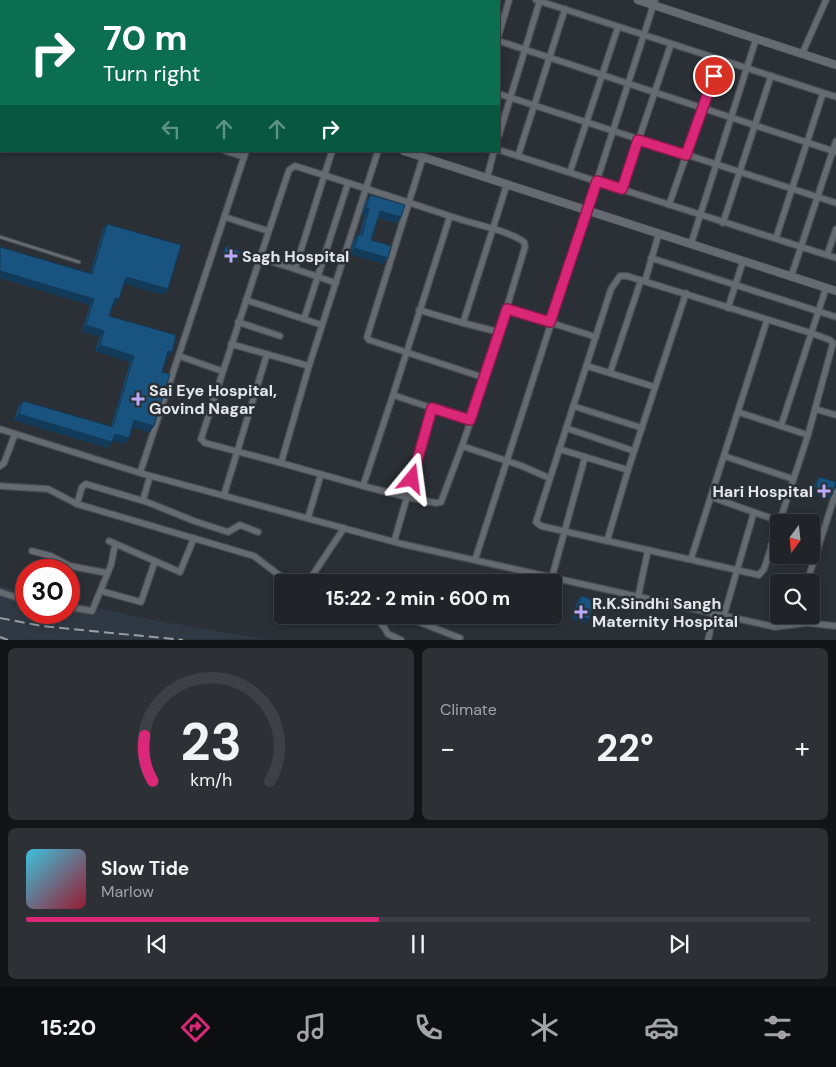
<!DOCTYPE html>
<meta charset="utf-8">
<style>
:root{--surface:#202428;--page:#2d3034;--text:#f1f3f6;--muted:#a2a4a8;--line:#3d4145;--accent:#db2777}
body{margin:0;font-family:"DM Sans",sans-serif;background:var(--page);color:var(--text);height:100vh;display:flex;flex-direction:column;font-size:19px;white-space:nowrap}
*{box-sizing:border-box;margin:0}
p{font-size:16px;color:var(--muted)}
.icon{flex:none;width:28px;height:28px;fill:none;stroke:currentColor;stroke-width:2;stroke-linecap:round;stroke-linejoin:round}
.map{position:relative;height:640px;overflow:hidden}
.sheet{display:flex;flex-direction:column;gap:8px;padding:8px;background:#121416;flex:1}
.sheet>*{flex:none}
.guide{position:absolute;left:0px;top:0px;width:500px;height:152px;box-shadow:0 2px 8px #0003,0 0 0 1px var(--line);background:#0b6e4f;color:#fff;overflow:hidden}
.needle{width:32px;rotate:195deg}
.tools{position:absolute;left:770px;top:514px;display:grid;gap:10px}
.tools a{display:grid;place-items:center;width:50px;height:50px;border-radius:5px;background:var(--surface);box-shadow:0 2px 8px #0003,0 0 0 1px var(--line);font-size:25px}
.speed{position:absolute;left:15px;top:559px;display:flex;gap:10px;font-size:25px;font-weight:700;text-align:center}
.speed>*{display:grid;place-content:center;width:65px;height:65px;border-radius:50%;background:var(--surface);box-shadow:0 2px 8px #0003,0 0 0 1px var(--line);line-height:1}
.speed .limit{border:8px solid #d22;background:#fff;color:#111}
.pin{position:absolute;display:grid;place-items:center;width:42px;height:42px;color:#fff;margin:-21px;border:2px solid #fff;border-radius:50%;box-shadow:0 1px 5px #0007}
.me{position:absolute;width:55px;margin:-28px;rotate:16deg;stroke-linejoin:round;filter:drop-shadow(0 0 4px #0008)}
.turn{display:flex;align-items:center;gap:18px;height:105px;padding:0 20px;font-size:22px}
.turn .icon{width:65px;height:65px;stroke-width:2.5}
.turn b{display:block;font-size:35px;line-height:42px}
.lanes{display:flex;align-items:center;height:48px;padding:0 20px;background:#0003;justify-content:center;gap:25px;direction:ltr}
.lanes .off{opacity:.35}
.big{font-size:38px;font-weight:700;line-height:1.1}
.sheet .widget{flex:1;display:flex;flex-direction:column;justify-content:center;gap:8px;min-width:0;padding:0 18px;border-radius:8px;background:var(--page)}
.sheet .dial{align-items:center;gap:0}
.dial svg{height:130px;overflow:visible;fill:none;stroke:var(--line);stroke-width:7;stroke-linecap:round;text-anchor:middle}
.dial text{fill:var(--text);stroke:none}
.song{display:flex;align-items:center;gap:15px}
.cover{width:60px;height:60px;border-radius:8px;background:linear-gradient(135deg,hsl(190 70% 55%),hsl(350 70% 35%))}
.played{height:5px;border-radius:2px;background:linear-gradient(90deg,var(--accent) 45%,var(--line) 45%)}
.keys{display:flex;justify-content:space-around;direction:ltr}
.heat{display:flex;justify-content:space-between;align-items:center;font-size:28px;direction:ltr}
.sheet .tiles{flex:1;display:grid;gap:8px;grid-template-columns:1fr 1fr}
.widget:last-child{grid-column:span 2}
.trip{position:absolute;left:274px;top:574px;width:288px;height:50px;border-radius:5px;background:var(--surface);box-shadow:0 2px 8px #0003,0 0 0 1px var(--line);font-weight:700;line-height:50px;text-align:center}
.tabs{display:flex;height:80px;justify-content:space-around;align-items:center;background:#0d0e10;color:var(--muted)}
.tabs .icon{width:35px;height:35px}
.tabs .active{color:var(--accent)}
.tabs b{font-size:22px;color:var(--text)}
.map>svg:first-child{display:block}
</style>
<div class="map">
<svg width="836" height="640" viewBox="0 0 836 640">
<rect width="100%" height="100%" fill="#2a3035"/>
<path fill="#2f3943" d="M0 586 26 592V612H69V601L147 619 265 639 0 640Z"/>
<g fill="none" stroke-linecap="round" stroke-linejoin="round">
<defs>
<path id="lane" d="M0 237 79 262"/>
<g id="street">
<path d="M154 0 158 1"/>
<path d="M217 0 221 1"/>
<path d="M366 0 370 1"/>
<path d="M536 0 836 97"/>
<path d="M40 1 41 0"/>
<path d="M176 1 177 0"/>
<path d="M266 1V0"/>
<path d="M297 1V0"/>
<path d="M333 1V0"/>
<path d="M426 1V0"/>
<path d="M458 1 459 0"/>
<path d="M499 34 509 0"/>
<path d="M499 41 836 152"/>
<path d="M802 54 826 0"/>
<path d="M499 94 836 203"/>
<path d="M499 135 540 0"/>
<path d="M499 150 836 258"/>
<path d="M226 151 244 157"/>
<path d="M332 151 295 269 260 258 289 170 295 166C350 183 404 201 459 219 478 225 509 231 524 242L525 247 492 357 471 420"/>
<path d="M518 156 565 9"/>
<path d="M423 157 367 337 369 340 485 378"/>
<path d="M570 172 618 27"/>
<path d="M487 178 494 151"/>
<path d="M622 189 671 44"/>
<path d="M669 205 719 60"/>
<path d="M225 217 268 231"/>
<path d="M723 223 771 76"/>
<path d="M776 238 823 93"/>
<path d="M691 244 756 39"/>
<path d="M827 255 836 229"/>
<path d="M260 258 201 439 205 443 281 463 309 366 378 151"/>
<path d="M651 258 836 317"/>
<path d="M295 269 336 283"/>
<path d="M620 276H627L811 333 830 340 833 343 808 435 764 569 759 575 563 531 541 526 536 522 611 289Z"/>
<path d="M791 277 836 141"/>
<path d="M645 281 659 233"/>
<path d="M246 300 322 325"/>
<path d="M728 308 743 261"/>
<path d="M507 309 596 337"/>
<path d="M419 310 463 323"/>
<path d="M304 319 348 183"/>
<path d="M238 322 280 336"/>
<path d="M499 332 463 323 507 184"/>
<path d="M231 344 309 366"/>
<path d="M179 356 222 371"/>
<path d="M587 366 655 387"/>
<path d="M610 373 641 280"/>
<path d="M573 406 642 428"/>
<path d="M432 408 393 395 450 216"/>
<path d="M815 409 836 415"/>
<path d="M738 412 808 435"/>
<path d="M781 426 826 288"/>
<path d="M566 428 634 451"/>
<path d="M0 429 140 473 402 544 775 627 807 623 836 626"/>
<path d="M462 446 471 420 432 408 407 497 436 503 441 502 462 446 522 466 549 478"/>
<path d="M559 449 628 470"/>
<path d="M724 456 793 479"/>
<path d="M281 463 363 486 393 395"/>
<path d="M0 466 4 463 15 434"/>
<path d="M140 473 246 151"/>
<path d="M0 486 48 489 77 504 254 556 288 582"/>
<path d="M363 486 407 497 394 542"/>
<path d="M224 495 267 354"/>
<path d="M711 497 779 521"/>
<path d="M143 500 150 476"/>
<path d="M77 504 82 487 86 484 147 502 194 521 228 532 240 525 258 532"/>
<path d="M308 518 321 474"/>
<path d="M109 541 180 572 194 538"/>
<path d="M607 541 628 470 686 293"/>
<path d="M771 545 779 547"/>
<path d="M32 551 51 556 70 566 107 573"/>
<path d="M801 555 814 559"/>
<path d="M691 559 767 320"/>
<path d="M475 560 655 0"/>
<path d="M552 577 585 457"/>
<path d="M308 582 344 528"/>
<path d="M807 582 836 492"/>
<path d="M101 591 141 602 155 561"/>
<path d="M0 592 18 598 26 597"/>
<path d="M638 597 648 550"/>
<path d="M69 607 92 611 111 565 115 545"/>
<path d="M371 615 380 620 388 634 401 640"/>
<path d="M401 615 460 638"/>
<path d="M724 615 754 512"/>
<path d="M794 624 796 615"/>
<path d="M382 625 387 615"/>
<path d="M708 640 714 613"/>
</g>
<g id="secondary">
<path d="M638 0 836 65"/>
<path d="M0 20 1 21"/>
<path d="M404 151 836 291"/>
</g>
</defs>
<use href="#lane" stroke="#494e52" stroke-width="4.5"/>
<use href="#street" stroke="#494e52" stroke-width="8"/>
<use href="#secondary" stroke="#494e52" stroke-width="9"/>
<use href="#lane" stroke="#656b71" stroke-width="2.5"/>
<use href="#street" stroke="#656b71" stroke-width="5.5"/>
<use href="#secondary" stroke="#656b71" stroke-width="8"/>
<g stroke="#999da1" stroke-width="2" stroke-dasharray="10 5" stroke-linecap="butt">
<path d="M0 618 42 626 183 640"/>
<path d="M0 637 8 640"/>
</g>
</g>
<g fill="#16476d">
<path d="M370 195 401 217 397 223 378 218 371 240 388 258 383 264 350 254 353 241 358 235 359 236 365 215 362 214 366 201Z"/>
<path d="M107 224 164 295 124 283 115 305H113L109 316 167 358H166L162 372 150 432 132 427 125 444 113 440 108 448 14 420 18 407 23 401 111 427 130 362 95 351 100 337 82 331 90 305 0 278V247L90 274 103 230Z"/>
<path d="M819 477 829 499 812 494 816 481Z"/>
<path d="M581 596 589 619 586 623 572 619 577 601Z"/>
</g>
<g fill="#123a59">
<path d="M0 70H1V78L0 77Z"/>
<path d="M366 208 369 209 365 215 362 214Z"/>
<path d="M380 211 401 217 397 223 375 217Z"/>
<path d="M354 248 388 258 383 264 350 254Z"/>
<path d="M223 254 238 259 236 262 221 257Z"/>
<path d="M0 271 94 299 90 305 0 278Z"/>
<path d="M126 277 168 289 164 295 121 283Z"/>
<path d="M115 298 119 299 115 305 110 304Z"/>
<path d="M86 325 104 331 100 337 82 331Z"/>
<path d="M100 345 134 356 130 362 95 351Z"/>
<path d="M168 351 172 352 167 358 164 357Z"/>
<path d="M19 414 112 442 108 448 14 420Z"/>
<path d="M134 420 154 426 150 432 130 427Z"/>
<path d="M115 434 129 438 125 444 110 440Z"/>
<path d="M815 490 832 495 829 499 812 494Z"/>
<path d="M575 615 589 619 586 623 572 619Z"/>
</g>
<g fill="#19537f" stroke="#123a59">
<path d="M0 25 1 26V41L0 40Z"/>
<path d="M0 46 1 47V70H0Z"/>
<path d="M370 195 405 205 401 217 380 211 371 240 391 246 388 258 354 248 358 235 362 236 369 209 366 208Z"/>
<path d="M107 224 181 245 168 289 126 277 119 299 115 298 109 316 176 335 172 352 168 351 162 372 170 374 154 426 134 420 129 438 115 434 112 442 19 414 23 401 113 427 134 356 100 345 104 331 86 325 94 299 0 271V247L92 274Z"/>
<path d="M226 246 241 252 238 259 223 254Z"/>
<path d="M819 477 836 482 832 495 815 490Z"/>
<path d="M581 596 594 600 589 619 575 615Z"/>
</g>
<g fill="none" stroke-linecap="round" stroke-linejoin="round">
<defs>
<path id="route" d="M412 479 432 408 470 420 507 309 550 322 597 181 622 189 638 140 686 155 714 76"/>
</defs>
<use href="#route" stroke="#8e194d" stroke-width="12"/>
<use href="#route" stroke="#db2777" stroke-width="9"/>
</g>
<g fill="#b9abf7" stroke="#2a3035" stroke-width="2">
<path d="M228.5 248.5h5v5h5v5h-5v5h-5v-5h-5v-5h5z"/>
<path d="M135.5 391.5h5v5h5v5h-5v5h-5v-5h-5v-5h5z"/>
<path d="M821.5 483.5h5v5h5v5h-5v5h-5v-5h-5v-5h5z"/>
<path d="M578.5 604.5h5v5h5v5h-5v5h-5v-5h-5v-5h5z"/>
</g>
<g text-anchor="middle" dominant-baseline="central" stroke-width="5" stroke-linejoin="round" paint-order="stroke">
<g font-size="16" font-weight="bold" fill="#e4e7eb" stroke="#2a3035" text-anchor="start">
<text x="242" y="256">Sagh Hospital</text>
<text x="149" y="390">Sai Eye Hospital,<tspan x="149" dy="18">Govind Nagar</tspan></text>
<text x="813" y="491" text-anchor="end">Hari Hospital</text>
<text x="592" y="603">R.K.Sindhi Sangh<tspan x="592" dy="18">Maternity Hospital</tspan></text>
</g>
</g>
</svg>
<div class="tools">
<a><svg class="needle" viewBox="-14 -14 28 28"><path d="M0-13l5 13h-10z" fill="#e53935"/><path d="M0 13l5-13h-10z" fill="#a2a4a8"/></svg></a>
<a><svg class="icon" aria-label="search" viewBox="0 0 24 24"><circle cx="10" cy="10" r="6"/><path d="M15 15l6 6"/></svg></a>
</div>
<div class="speed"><div class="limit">30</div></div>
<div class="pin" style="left:714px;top:76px;background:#d93025"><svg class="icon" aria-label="arrive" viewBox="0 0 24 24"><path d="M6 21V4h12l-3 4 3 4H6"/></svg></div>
<svg class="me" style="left:412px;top:479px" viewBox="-20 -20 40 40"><path d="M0-17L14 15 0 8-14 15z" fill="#db2777" stroke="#fff" stroke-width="4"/></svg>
<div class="trip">15:22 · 2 min · 600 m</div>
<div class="guide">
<div class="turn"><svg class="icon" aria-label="right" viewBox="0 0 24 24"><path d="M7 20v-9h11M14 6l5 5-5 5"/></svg><div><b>70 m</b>Turn right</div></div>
<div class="lanes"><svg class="icon off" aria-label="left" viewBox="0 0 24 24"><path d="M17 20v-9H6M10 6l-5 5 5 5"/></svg><svg class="icon off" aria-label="ahead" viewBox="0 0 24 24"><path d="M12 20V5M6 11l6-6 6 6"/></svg><svg class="icon off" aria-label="ahead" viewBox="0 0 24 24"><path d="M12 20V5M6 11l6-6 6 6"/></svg><svg class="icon" aria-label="right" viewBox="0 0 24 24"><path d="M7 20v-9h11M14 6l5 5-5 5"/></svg></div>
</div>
</div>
<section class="sheet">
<div class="tiles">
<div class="widget dial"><svg viewBox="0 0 100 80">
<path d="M14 69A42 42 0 1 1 86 69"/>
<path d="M14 69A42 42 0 0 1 9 41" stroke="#db2777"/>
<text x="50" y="56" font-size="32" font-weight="700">23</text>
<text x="50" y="72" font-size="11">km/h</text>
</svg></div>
<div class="widget"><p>Climate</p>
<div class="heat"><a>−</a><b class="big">22°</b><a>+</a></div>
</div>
<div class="widget">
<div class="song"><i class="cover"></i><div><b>Slow Tide</b><p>Marlow</p></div></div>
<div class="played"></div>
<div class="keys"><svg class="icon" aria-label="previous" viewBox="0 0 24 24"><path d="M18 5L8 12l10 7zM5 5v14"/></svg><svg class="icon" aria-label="pause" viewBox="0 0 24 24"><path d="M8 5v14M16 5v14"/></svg><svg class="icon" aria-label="next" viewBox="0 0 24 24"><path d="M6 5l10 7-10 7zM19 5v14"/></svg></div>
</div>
</div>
</section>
<nav class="tabs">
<b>15:20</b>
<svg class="icon active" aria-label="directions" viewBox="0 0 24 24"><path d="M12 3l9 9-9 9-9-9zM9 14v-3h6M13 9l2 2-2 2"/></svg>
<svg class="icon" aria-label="music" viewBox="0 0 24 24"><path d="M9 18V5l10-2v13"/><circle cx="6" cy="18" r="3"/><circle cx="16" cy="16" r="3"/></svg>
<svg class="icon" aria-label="phone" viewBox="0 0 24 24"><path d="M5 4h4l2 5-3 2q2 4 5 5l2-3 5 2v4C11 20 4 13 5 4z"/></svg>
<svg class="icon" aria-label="climate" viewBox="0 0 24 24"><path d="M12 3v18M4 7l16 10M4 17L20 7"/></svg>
<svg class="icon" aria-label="car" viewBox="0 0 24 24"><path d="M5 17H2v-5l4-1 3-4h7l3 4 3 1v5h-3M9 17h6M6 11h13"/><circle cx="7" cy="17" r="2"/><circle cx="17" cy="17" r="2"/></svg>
<svg class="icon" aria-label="filters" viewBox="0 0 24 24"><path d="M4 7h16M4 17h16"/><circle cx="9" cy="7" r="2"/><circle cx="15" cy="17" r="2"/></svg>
</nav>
